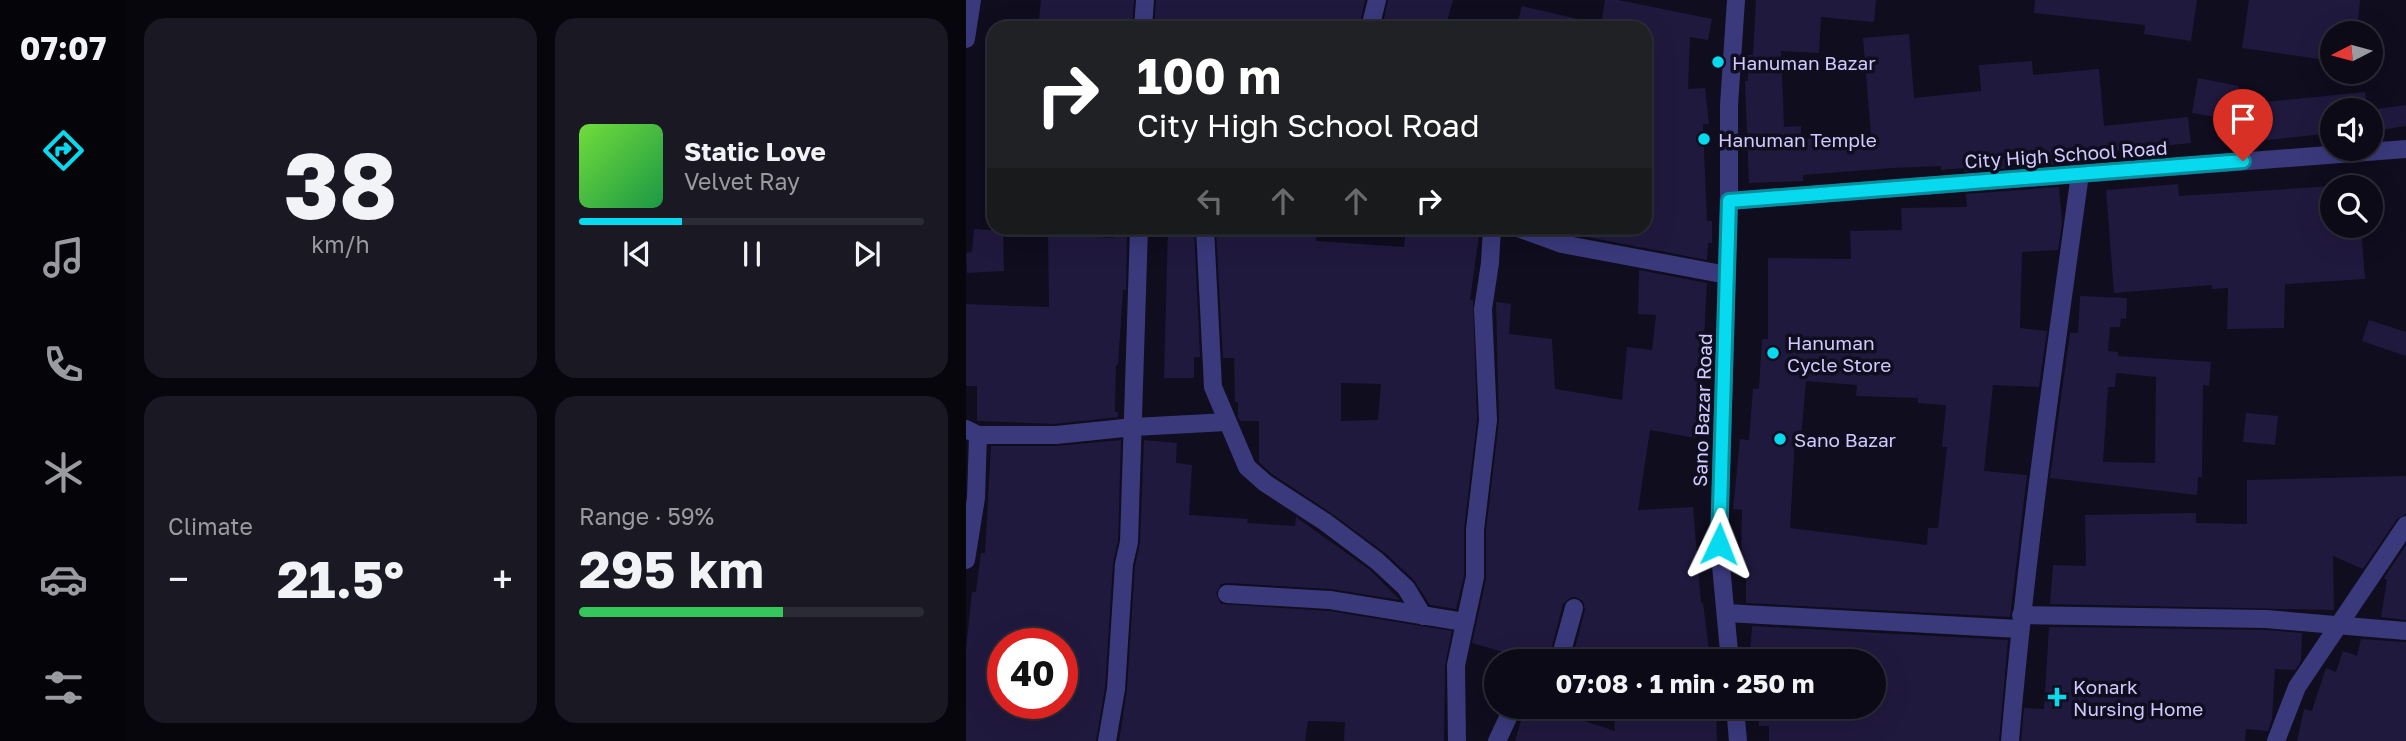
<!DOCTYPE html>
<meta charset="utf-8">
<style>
:root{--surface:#0b0a16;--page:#191823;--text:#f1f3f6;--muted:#9a9aa1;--line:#2b2b35;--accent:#07daee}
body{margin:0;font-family:"Golos Text",sans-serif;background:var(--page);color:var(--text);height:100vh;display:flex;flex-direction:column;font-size:26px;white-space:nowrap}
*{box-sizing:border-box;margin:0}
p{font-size:23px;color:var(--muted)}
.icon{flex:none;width:38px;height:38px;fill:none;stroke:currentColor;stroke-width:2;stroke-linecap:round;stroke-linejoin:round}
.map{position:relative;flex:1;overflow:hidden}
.panel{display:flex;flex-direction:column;gap:18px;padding:18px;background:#06060c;width:840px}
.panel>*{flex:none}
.guide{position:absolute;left:21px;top:21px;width:665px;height:214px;border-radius:21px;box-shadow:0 7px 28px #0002,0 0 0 2px var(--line);background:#202124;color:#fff;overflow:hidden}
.needle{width:46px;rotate:264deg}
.buttons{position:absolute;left:1354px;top:21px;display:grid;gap:14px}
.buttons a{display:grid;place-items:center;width:63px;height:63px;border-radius:50%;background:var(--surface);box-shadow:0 7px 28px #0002,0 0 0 2px var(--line);font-size:35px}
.speed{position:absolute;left:21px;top:628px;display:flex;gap:14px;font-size:35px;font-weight:700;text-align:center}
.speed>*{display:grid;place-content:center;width:91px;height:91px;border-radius:50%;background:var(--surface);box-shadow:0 7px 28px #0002,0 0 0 2px var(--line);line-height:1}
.speed .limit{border:10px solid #d22;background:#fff;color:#111}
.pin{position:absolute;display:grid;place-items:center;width:60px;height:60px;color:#fff;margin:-72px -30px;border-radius:50% 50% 50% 0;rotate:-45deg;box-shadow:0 0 7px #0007}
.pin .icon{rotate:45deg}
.me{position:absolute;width:77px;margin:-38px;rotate:2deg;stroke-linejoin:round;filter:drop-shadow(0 0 5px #0008)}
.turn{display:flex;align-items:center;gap:24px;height:147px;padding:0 35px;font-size:32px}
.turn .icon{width:91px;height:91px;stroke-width:2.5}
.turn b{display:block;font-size:49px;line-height:60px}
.lanes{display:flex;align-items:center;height:66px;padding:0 35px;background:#0003;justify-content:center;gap:35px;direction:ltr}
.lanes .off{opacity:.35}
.big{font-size:52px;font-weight:700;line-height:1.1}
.panel .card{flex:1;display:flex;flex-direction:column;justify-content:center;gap:10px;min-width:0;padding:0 24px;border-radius:21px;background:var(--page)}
.panel .dial{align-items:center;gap:0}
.dial b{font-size:91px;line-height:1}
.song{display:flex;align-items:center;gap:21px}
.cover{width:84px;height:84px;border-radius:10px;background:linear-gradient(135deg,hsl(100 70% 55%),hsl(140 70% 35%))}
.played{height:7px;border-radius:4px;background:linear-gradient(90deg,var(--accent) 30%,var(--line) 30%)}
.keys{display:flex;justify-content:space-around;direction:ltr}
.heat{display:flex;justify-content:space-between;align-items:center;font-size:38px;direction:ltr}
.charge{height:10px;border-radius:5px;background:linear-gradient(90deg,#34c759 59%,var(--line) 0)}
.panel .tiles{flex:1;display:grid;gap:18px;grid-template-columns:repeat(2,1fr)}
.trip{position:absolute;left:518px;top:649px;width:402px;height:70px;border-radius:35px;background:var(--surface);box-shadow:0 7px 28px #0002,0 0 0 2px var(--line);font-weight:700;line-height:70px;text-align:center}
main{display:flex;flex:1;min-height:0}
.tabs{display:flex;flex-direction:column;width:126px;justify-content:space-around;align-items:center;background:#040409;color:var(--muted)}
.tabs .icon{width:49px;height:49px}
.tabs .selected{color:var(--accent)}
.tabs b{font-size:32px;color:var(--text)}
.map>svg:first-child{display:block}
</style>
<main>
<nav class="tabs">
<b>07:07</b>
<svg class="icon selected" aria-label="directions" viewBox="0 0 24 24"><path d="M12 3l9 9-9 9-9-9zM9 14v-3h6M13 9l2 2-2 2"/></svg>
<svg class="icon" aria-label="music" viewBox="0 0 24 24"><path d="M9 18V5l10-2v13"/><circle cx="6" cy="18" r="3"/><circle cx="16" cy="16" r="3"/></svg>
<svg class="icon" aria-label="phone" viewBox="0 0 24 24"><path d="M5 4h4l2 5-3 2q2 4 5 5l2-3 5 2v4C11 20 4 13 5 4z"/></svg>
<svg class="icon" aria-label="climate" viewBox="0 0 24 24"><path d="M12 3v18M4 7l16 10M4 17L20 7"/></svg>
<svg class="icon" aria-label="car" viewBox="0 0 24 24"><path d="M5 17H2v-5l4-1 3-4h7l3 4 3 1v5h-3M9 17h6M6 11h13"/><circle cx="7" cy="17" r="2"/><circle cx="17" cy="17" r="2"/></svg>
<svg class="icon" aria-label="filters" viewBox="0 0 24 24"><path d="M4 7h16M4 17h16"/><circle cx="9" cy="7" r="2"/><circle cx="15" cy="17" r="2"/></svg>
</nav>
<section class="panel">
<div class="tiles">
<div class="card dial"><b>38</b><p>km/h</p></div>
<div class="card">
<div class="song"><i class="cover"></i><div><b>Static Love</b><p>Velvet Ray</p></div></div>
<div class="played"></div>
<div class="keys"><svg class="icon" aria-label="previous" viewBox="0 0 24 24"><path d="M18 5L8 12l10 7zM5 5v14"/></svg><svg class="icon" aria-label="pause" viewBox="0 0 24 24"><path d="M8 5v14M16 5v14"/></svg><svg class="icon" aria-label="next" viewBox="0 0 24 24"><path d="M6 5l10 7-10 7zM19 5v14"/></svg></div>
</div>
<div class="card"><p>Climate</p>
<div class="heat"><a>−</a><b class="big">21.5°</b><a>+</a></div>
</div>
<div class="card"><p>Range · 59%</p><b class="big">295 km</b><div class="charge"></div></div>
</div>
</section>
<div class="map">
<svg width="1440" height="741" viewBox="0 0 1440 741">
<rect width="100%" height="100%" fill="#0f0d1e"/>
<g fill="#20193e" fill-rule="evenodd">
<path d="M75 0H168L166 28H72Z"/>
<path d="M190 0H399L393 28H188Z"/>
<path d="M422 0H487L479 28H416Z"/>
<path d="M639 0H652L746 19 742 40 724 37 722 89 739 88 743 124H737L741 221H746V243H742L741 260 611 235 612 228H679V172H686L685 121H680L679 104V27L636 19Z"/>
<path d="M790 0H910L908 22 855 17 853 53 815 51 818 127 835 126V139L905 134 897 38 943 34 948 98 1015 91 1013 65 1066 61 1067 75 1133 69 1138 126 1222 117 1225 143 1091 157 1092 164 999 172 998 168 975 170V166L926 168 837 175V181L783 183 779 81H782V55H787Z"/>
<path d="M1069 0H1231L1225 41 1178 34 1179 25 1068 13Z"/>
<path d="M1283 0H1394L1391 33H1367V61L1276 48Z"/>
<path d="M556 6 620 21 619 28H550Z"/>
<path d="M1232 78 1273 86 1270 105 1399 92 1401 110H1367V133L1282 142 1280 122 1226 113Z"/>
<path d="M1440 105V126L1414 130 1411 109Z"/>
<path d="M1212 184 1213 196 1367 186V226H1395L1399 279 1319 284 1318 328 1261 329 1262 288 1246 289V285L1148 293 1140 190Z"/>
<path d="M1093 187 1096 223 1092 250 1056 252 1054 328 1081 331 1073 387 1027 385 1018 471 1061 475 1044 617 780 603V564H775L776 510 767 509 774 439 783 440 787 389H793L796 339H802V258L885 259 884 231 936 230 935 208 1001 207 1000 194ZM840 381 891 385 890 396 952 398V403L980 405 976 447H981L972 528H962L961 545 824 528 829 437 835 438Z"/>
<path d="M202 228H228L234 357H228V378H198Z"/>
<path d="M350 228V241L438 247 440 228H514L504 300H507L511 420 498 529V576L490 609 464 605 448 580 419 553 365 513 306 474 293 462V421H274L272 417V402H269L268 358H257L250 230ZM375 383 415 384 412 420 375 421Z"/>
<path d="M8 229 37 231 38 271 1 273 0 253 6 252Z"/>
<path d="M82 234 147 238V235L161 236 160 290H157L152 365H150L149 412H152V417L89 424 11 421V386H0V304L83 307Z"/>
<path d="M673 270 741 283 738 338 746 339 742 368 738 367 730 438 684 430 672 510 727 507 735 603H737L743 650 649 655 648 662H605L619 610 617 601 610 597H605L597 604 582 662H571L506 643 520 579V531L533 421 530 302 545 304 543 334 586 339 589 389 656 400 661 347 686 350 690 315 672 314Z"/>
<path d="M1114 296 1161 298 1160 319 1155 318 1154 327H1144L1142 351 1152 352V356L1245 362 1243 386 1237 385 1236 477H1232L1231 495 1084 478 1104 333H1112ZM1150 373 1190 377 1189 463 1137 462 1142 387H1149Z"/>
<path d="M1403 320 1440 332V356L1396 341Z"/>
<path d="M1280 413 1312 416 1309 445 1277 442Z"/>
<path d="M155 440 152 541 147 563 139 688 130 741H0V650L6 592H10L15 553H19L25 446H90ZM37 644H96V704H37Z"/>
<path d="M178 440 211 443 210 463 226 465 223 515 282 519 281 523 329 526 330 517 404 570 434 600 365 589 262 583 255 584 250 593 255 604 363 611 486 631 479 665 478 741H378L379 722 342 721 339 741H153L161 690 169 566 174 543Z"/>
<path d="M1440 476V514L1431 519 1397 569 1367 556 1368 610 1084 604 1087 565 1120 566 1119 515 1230 513V523L1281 524V480Z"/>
<path d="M1440 545V620L1415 617 1421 580 1418 578Z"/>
<path d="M786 626 1042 640 1033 741H803V726H793V707H908V662L784 655Z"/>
<path d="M1083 627 1299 630 1336 633 1335 661 1329 670 1309 669 1306 719 1302 731 1280 729 1279 741H1055L1058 708 1078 709Z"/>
<path d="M1395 639 1440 642V741H1331L1338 709 1346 711 1360 668 1370 672 1377 651 1391 656Z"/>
<path d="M559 707H575L649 731 648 711 750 707 751 741H549Z"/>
</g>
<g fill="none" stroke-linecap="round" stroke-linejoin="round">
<g stroke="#3a397c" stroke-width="18">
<path d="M177 28 179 0"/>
<path d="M404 28 411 0"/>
<path d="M0 39 6 0"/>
<path d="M763 201 1440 149"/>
<path d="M239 228 247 387 281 467 299 483 359 522 411 561 440 588 457 616"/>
<path d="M552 228 596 244 761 275"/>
<path d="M0 429 12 435 10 498 0 560"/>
<path d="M12 435H90L168 427 261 422"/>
<path d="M261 594 364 600 498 622"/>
<path d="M760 613 1053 629"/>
<path d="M1055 615 1300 619 1440 631"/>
<path d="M593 662 608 608"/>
<path d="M764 662 753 544 763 201V105L770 0"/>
<path d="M769 707 772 741"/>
<path d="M141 741 150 689 158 564 163 542 173 228"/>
<path d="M491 741 490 665 509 577V530L522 420 517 309 524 263 526 228"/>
<path d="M531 741 547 707"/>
<path d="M1044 741C1060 551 1088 363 1114 174"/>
<path d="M1310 741 1331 687 1440 525"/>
</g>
</g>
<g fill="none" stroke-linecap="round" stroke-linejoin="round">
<defs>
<path id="route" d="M753 544 763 201 1277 161"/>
</defs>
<use href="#route" stroke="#058e9b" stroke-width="18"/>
<use href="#route" stroke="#07daee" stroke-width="12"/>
</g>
<g fill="#07daee" stroke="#0f0d1e" stroke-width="2.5">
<circle cx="752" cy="62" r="7"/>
<circle cx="738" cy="139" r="7"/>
<circle cx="807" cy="353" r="7"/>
<circle cx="814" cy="439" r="7"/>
<path d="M1087.5 686.5h7v7h7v7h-7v7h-7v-7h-7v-7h7z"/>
</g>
<g text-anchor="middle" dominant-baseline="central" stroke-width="7" stroke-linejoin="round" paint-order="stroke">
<g font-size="19" fill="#d0cbfe" stroke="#0f0d1e" text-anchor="start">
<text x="766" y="62">Hanuman Bazar</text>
<text x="752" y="139">Hanuman Temple</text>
<text x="821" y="342">Hanuman<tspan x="821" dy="22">Cycle Store</tspan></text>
<text x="828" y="439">Sano Bazar</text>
<text x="1107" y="686">Konark<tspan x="1107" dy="22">Nursing Home</tspan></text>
</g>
<g font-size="19" fill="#d0cbfe" stroke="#0f0d1e">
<text transform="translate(1100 154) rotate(-4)">City High School Road</text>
<text transform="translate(736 410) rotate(-88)">Sano Bazar Road</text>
</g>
</g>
</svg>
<div class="buttons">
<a><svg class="needle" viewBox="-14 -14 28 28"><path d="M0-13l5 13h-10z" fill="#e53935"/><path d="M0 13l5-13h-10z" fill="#9a9aa1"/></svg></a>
<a><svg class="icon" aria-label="sound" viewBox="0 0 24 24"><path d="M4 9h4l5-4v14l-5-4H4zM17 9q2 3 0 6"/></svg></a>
<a><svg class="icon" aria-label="search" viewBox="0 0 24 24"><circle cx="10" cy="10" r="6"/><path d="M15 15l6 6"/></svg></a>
</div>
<div class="speed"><div class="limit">40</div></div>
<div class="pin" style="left:1277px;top:161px;background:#d93025"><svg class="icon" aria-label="arrive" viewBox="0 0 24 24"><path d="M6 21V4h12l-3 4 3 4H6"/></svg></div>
<svg class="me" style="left:753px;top:544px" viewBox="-20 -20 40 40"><path d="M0-17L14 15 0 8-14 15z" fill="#07daee" stroke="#fff" stroke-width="4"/></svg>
<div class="trip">07:08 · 1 min · 250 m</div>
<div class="guide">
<div class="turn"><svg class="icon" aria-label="right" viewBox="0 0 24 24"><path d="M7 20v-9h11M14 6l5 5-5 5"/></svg><div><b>100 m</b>City High School Road</div></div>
<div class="lanes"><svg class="icon off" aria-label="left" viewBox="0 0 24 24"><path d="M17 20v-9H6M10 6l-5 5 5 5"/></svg><svg class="icon off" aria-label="ahead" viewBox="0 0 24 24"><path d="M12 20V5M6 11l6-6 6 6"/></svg><svg class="icon off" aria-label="ahead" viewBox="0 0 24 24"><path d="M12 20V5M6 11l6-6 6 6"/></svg><svg class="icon" aria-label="right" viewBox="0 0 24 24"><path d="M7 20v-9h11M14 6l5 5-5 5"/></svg></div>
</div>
</div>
</main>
